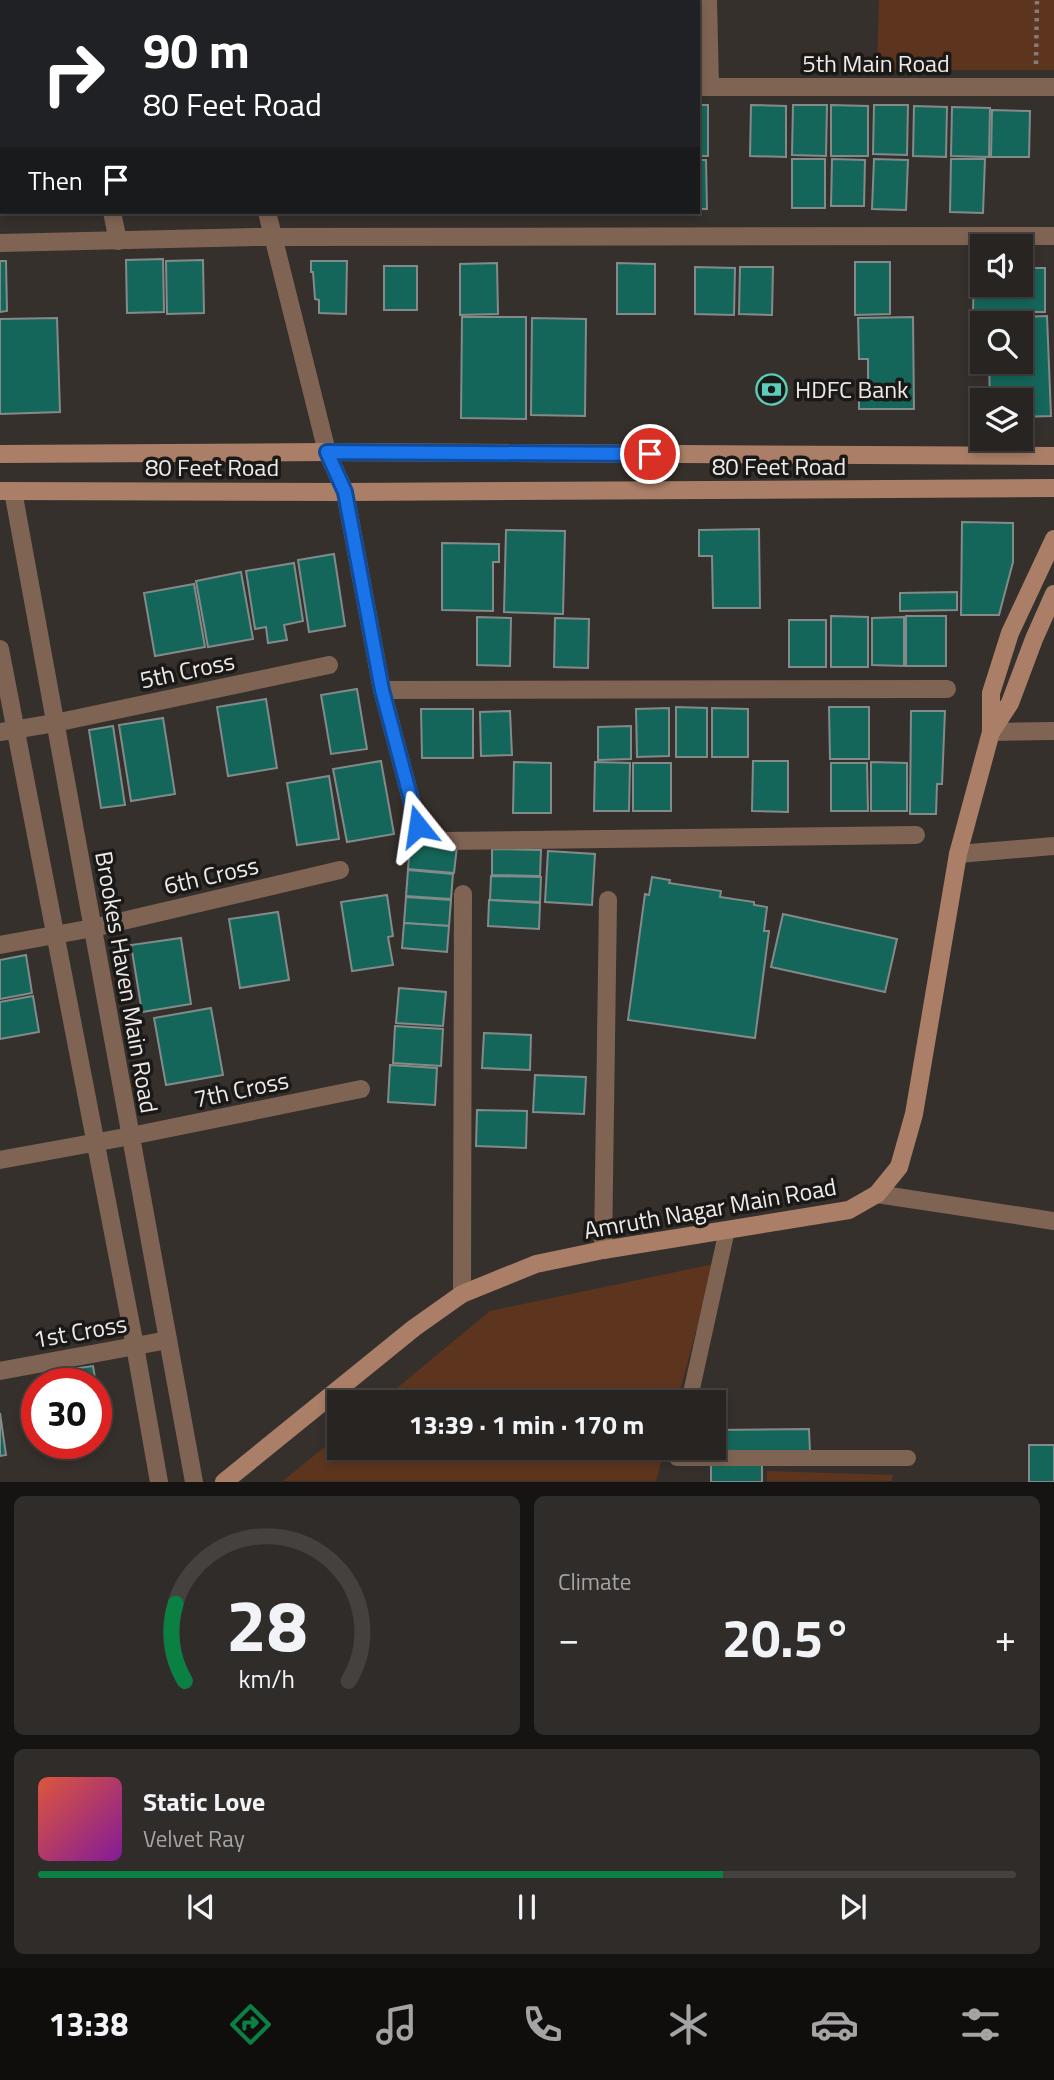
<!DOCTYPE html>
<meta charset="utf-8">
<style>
:root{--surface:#282421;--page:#302c2a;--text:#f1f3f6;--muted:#a5a4a5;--line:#44413f;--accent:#0b8043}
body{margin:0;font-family:"Titillium Web",sans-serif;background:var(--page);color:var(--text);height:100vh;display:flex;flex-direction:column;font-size:26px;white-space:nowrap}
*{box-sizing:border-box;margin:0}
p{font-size:23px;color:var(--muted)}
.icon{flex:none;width:38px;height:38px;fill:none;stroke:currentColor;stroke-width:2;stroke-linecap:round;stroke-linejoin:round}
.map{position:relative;height:1482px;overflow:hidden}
.panel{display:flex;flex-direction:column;gap:14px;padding:14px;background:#161412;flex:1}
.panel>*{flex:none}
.guide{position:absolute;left:0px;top:0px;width:700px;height:214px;box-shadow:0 4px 10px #0003,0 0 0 2px var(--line);background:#202124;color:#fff;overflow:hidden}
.fabs{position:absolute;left:970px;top:234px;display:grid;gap:14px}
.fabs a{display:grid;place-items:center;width:63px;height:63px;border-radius:0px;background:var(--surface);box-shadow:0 4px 10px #0003,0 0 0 2px var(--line);font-size:35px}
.speed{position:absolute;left:21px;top:1368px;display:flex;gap:14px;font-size:35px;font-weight:700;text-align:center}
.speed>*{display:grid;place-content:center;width:91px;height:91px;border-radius:50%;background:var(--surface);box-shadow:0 4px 10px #0003,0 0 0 2px var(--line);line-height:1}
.speed .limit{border:10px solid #d22;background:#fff;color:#111}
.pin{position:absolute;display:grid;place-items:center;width:60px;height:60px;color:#fff;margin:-30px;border:4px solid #fff;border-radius:50%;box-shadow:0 2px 7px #0007}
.me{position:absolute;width:77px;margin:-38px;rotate:345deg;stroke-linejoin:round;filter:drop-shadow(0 0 5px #0008)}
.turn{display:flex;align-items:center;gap:24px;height:147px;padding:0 28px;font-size:32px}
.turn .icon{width:91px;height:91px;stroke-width:2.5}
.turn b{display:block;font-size:49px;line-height:60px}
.then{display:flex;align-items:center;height:66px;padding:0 28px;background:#0003;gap:14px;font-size:26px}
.big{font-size:52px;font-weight:700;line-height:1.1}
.panel .widget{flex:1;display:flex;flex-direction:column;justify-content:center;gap:10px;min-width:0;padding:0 24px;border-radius:10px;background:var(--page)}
.panel .dial{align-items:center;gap:0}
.dial svg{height:182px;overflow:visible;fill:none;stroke:var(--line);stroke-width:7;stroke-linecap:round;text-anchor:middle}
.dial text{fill:var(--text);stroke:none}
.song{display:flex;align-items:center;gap:21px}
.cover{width:84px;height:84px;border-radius:10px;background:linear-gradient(135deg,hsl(10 70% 55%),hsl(290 70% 35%))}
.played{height:7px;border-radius:4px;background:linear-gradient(90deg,var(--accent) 70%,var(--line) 70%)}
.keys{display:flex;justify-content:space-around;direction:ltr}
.heat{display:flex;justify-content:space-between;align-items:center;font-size:38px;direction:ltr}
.panel .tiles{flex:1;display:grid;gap:14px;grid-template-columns:1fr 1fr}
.widget:last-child{grid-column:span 2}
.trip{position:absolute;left:327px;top:1390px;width:399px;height:70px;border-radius:0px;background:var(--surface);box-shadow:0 4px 10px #0003,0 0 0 2px var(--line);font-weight:700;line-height:70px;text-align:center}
.menu{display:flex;height:112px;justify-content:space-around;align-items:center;background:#100e0d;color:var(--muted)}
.menu .icon{width:49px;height:49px}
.menu .selected{color:var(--accent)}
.menu b{font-size:32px;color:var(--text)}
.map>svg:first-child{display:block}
</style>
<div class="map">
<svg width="1054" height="1482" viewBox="0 0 1054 1482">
<rect width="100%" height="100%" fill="#36302c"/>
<g fill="#5d351e">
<path d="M879 0H1054V70H877Z"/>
<path d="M714 1264 677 1402H380L490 1311Z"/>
<path d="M339 1435 340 1447H665L656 1481H283Z"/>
<path d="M767 1471 893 1475 892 1481H767Z"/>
</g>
<g fill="#15665a" stroke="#828b89" stroke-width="2">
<rect x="698" y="105" width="10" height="51"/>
<path d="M751 105 786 106V157L750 156Z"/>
<path d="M793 105H827L826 156 792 155Z"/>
<path d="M831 105 868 106V156H831Z"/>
<path d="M874 105H908L907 155 873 154Z"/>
<path d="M914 106 947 107 946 157 913 156Z"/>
<path d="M952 107 990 108 989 157 951 156Z"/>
<path d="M992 110 1030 111 1029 157H991Z"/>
<rect x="792" y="159" width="33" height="49"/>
<path d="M832 159 865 160 864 206H831Z"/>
<path d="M874 159 908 160 906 210 872 209Z"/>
<path d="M951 159H985L983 213 950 212Z"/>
<path d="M698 160H706L707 209H698Z"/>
<path d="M163 259 164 312 127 313 126 260Z"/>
<path d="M203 260 204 313 167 314 166 261Z"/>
<path d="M0 261H6L7 311 0 312Z"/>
<path d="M311 261H347L346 314 319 313V300L315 299 313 272H311Z"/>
<path d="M855 262H890V314L855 315Z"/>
<path d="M497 263 498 314 460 315V264Z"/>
<path d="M617 263 655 264V314H617Z"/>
<rect x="384" y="266" width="33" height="44"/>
<path d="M695 267 735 268 734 315 695 314Z"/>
<path d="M740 267H773L772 315 739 314Z"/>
<path d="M974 267H982V285H1020V268H1045V312H973Z"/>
<path d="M1047 316 1051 416 1020 417V401H990L989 362H1020V324H987V318Z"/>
<path d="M462 317H526V419L461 418Z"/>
<path d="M913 317 914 409H859V384H868V359H859L858 318Z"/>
<path d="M57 318 60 412 0 414V319Z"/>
<path d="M532 318 586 319 585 416 531 415Z"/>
<path d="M962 522 1013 523V562L999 615H961Z"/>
<path d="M759 529 760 608H713L712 556H699V530Z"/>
<path d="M506 530 565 531 563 614 504 612Z"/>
<path d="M442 543 499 544V562H493V611L442 610Z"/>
<path d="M334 554 345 626 309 632 298 560Z"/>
<path d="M294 563 303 621 284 625 287 640 268 643 266 627 255 629 246 571Z"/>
<path d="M241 572 253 639 208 647 196 581Z"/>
<path d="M194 584 205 647 155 656 144 593Z"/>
<path d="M957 592V610L900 611V593Z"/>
<path d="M831 616 868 617V667H831Z"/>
<rect x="906" y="616" width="40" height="50"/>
<path d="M477 617 511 618 510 666 477 665Z"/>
<path d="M904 617V666L872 665V618Z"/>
<path d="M555 618 589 619 588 668 554 667Z"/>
<rect x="789" y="620" width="37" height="47"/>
<path d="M357 689 367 749 331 754 321 695Z"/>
<path d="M266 699 277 768 228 776 217 707Z"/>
<path d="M676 707 707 708V757H676Z"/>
<path d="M829 707H869V759H830Z"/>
<path d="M669 708V756L637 757 636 709Z"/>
<path d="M712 708 748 709V757H712Z"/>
<path d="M421 709H473V758H422Z"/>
<path d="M510 711 512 755 481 756 480 712Z"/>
<path d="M911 711H945L942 784H937L936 814H910Z"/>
<path d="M163 718 175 794 131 801 119 725Z"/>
<path d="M113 726 125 805 101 808 89 730Z"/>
<path d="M631 726V759L598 760V727Z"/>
<path d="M381 761 394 834 347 842 333 769Z"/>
<path d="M753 761H788V812L752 811Z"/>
<path d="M514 762 551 763V813H513Z"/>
<path d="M595 762 630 763 629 811H594Z"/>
<path d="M871 762 907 763V811H871Z"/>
<rect x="633" y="763" width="38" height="48"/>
<path d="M831 763H867L868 811H831Z"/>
<path d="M329 776 339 839 297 845 287 783Z"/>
<path d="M410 843 457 846 454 873 408 869Z"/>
<path d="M492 849 541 850 540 876 492 875Z"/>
<path d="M548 851 595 854 592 905 545 902Z"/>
<path d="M408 870 453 874 451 899 406 896Z"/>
<path d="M491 876 541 877 540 902 490 900Z"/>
<path d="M652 877 670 880 669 883 721 891 720 897 754 902V905L767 907 764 931H769L755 1038 628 1020 645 894 649 895Z"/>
<path d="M387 895 393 936 388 937 393 965 352 971 341 902Z"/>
<path d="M406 897 451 900 449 926 404 923Z"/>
<path d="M489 900 540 903 539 929 488 926Z"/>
<path d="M278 912 289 980 240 988 229 919Z"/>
<path d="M783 914 897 939 885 992 771 967Z"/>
<path d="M404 923 449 926 447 952 402 948Z"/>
<path d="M181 938 191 1004 142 1012 131 945Z"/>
<path d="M26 955 32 993 0 999V960Z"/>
<path d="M399 988 446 992 443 1026 396 1023Z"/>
<path d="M33 996 39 1032 0 1039V1002Z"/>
<path d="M211 1008 223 1075 166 1085 154 1018Z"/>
<path d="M395 1026 443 1029 441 1066 393 1063Z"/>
<path d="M484 1033 531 1035 530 1070 482 1068Z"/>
<path d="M390 1065 437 1068 435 1105 388 1102Z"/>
<path d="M535 1075 586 1077 584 1114 533 1112Z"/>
<path d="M477 1110 527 1111 526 1148 476 1146Z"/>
<path d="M93 1366 96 1384H51L49 1372Z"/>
<path d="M96 1385 104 1435 96 1436Z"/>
<path d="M0 1413 6 1455 0 1456Z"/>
<path d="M809 1429 810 1452H706V1447H714V1430Z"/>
<rect x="1029" y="1445" width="25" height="37"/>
<path d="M711 1464 762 1465V1482H711Z"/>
</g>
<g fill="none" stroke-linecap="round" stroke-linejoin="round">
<path stroke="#827d79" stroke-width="4.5" stroke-dasharray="3.5 5" stroke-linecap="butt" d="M1036 64 1037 0"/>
<g stroke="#7f6454" stroke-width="16">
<path d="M689 1402 727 1230"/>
<path d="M679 1447 677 1458H908"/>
</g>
<g stroke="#7f6454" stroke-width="18">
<path d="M68 0 69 2"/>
<path d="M406 0V2"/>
<path d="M708 0 710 87"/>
<path d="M0 83H2"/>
<path d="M698 87H1054"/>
<path d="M112 212 118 241"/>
<path d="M0 243 255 237 1054 236"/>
<path d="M13 491 194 1482"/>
<path d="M345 492 382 690 418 826 444 841 916 835"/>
<path d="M0 649 135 1346 159 1482"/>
<path d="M382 690 947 689"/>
<path d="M0 732 55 723 329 665"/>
<path d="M991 732 1054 731"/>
<path d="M958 854 1054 846"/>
<path d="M0 945 93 928 340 870"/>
<path d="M0 1160 131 1136 361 1089"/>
<path d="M877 1194 1054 1221"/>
<path d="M603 1250 608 900"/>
<path d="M462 1294 463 894"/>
<path d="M0 1371 168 1340"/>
</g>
<g stroke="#7f6454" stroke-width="18">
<path d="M218 0V2"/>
<path d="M267 212 327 452 345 492"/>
</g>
<g stroke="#ab7f67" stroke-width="18">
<path d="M0 454 327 452 1054 456"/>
<path d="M0 491 345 492 1054 488"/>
<path d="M991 732 1010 703 1034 639 1054 594"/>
<path d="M224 1482 414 1328 462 1294 536 1264 603 1250 849 1210 877 1194 899 1167 914 1114 958 854 991 732V693L1010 633 1054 539"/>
</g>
</g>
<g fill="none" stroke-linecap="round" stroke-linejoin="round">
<defs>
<path id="route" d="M418 826 382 690 345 492 327 452 650 454"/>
</defs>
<use href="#route" stroke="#114b97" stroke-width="18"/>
<use href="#route" stroke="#1a73e8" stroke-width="12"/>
</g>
<defs>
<symbol id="bank-ring" viewBox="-11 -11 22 22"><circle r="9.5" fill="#1b1917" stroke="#5bcebb" stroke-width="1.5"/><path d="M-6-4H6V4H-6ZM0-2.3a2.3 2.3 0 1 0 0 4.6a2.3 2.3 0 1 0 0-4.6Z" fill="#5bcebb"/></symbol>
</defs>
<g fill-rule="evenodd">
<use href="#bank-ring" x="754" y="372" width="35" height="35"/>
</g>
<g text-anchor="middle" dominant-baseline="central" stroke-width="7" stroke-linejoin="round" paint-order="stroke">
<g font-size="24" fill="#eeeae8" stroke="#1b1917">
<text x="876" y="63">5th Main Road</text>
<text x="779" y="466">80 Feet Road</text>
<text x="212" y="467">80 Feet Road</text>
<text transform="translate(187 670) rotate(-12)">5th Cross</text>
<text transform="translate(211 875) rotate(-13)">6th Cross</text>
<text transform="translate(127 982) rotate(80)">Brookes Haven Main Road</text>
<text transform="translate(241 1089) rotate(-12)">7th Cross</text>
<text transform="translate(710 1208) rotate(-10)">Amruth Nagar Main Road</text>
<text transform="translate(80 1331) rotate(-10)">1st Cross</text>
</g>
<g font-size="24" fill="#eeeae8" stroke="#1b1917" text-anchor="start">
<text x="795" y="389">HDFC Bank</text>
</g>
</g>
</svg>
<div class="fabs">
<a><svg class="icon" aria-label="sound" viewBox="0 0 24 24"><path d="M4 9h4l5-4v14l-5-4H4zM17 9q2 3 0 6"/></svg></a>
<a><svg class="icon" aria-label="search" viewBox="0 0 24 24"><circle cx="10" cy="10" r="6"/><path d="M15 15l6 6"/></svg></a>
<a><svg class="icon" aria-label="layers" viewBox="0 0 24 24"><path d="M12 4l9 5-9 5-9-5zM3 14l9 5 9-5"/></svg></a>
</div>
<div class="speed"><div class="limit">30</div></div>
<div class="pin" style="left:650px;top:454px;background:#d93025"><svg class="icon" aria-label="arrive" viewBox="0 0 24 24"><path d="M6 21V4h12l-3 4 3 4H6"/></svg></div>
<svg class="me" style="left:418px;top:826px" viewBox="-20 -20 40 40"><path d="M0-17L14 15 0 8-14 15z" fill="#1a73e8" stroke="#fff" stroke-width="4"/></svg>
<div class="trip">13:39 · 1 min · 170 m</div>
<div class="guide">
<div class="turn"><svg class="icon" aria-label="right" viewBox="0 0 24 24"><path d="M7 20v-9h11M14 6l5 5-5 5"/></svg><div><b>90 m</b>80 Feet Road</div></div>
<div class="then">Then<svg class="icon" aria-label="arrive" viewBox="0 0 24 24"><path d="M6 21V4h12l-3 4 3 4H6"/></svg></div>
</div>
</div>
<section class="panel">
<div class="tiles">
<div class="widget dial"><svg viewBox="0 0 100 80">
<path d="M14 69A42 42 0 1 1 86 69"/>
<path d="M14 69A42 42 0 0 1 10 35" stroke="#0b8043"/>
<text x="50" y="56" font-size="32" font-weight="700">28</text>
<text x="50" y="72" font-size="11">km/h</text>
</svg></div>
<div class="widget"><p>Climate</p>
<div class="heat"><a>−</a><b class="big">20.5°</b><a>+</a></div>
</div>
<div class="widget">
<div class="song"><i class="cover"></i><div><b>Static Love</b><p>Velvet Ray</p></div></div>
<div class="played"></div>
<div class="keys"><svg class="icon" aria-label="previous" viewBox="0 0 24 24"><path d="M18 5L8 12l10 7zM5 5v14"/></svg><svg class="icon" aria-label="pause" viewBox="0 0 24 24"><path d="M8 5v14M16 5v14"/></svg><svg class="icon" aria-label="next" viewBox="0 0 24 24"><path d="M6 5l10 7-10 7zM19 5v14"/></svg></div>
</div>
</div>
</section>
<nav class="menu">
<b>13:38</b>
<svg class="icon selected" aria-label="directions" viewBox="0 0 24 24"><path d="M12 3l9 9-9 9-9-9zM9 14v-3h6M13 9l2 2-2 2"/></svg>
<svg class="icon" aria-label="music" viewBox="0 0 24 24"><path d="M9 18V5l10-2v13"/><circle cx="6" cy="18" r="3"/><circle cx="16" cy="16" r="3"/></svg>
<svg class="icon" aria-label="phone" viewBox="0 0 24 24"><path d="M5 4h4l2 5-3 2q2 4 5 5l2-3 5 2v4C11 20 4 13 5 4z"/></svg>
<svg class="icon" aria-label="climate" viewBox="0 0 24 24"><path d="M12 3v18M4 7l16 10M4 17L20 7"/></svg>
<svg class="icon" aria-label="car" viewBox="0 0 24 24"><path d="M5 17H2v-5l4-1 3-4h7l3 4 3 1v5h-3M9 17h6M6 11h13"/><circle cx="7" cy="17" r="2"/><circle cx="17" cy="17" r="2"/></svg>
<svg class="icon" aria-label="filters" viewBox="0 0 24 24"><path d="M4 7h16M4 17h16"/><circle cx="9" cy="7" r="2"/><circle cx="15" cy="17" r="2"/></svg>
</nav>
